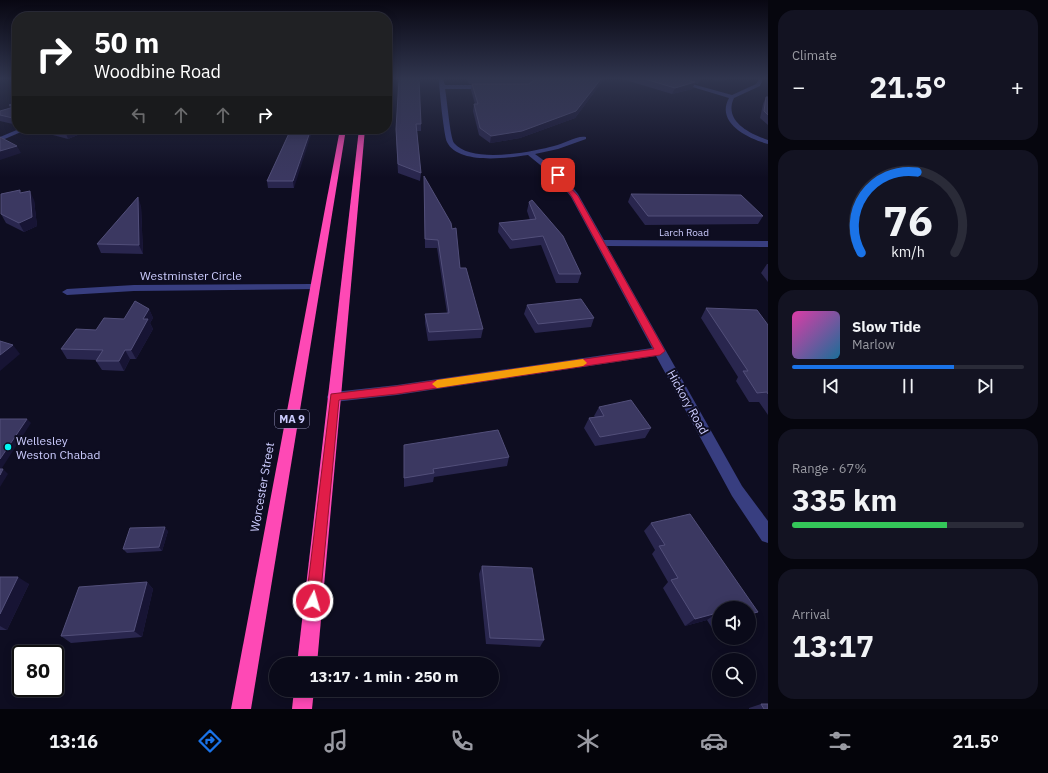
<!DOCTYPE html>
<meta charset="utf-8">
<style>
:root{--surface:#0a0a19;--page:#131322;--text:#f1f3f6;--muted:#999aa2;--line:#2a2b38;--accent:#1a73e8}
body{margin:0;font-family:"IBM Plex Sans",sans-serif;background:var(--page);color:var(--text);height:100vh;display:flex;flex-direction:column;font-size:15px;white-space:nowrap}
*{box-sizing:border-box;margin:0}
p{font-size:13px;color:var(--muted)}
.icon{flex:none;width:22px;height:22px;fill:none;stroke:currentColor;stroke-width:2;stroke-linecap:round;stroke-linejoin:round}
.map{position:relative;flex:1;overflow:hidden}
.side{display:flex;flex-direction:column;gap:10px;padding:10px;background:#06060e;width:280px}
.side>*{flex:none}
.guide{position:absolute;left:12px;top:12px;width:380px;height:122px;border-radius:16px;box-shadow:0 2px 10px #0003,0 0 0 1px var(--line);background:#202124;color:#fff;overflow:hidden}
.tools{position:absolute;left:712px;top:601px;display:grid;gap:8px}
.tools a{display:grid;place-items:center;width:44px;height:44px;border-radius:50%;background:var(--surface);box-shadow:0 2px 10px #0003,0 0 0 1px var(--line);font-size:20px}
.speed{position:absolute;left:12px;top:645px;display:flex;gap:8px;font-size:20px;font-weight:700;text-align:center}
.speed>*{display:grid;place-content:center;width:52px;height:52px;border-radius:50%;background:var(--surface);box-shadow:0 2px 10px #0003,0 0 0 1px var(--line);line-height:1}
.speed .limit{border:2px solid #111;border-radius:6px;background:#fff;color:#111}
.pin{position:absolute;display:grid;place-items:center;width:34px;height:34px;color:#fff;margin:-17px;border-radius:8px;box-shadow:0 2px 6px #0006}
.me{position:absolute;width:44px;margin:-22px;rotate:6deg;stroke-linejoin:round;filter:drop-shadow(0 0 3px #0008)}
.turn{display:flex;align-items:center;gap:14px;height:84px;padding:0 16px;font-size:18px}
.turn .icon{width:52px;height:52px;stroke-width:2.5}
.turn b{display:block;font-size:28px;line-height:34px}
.lanes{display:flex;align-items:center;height:38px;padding:0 16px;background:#0003;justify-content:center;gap:20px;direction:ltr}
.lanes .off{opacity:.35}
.big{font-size:30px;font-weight:800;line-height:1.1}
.side .tile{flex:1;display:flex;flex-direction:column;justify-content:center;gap:6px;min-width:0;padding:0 14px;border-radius:16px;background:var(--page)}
.side .dial{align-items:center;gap:0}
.dial svg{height:104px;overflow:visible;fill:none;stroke:var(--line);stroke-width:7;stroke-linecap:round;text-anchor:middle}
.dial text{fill:var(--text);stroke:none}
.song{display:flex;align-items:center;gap:12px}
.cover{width:48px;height:48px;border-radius:6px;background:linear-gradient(135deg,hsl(320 70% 55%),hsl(200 70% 35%))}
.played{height:4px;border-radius:2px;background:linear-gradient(90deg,var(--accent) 70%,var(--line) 70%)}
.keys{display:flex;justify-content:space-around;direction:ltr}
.heat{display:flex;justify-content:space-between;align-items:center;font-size:22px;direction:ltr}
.charge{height:6px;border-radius:3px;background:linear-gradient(90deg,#34c759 67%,var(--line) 0)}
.trip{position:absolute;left:269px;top:657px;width:230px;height:40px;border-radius:20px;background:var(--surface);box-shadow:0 2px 10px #0003,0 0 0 1px var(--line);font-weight:800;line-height:40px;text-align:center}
.tabs{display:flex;height:64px;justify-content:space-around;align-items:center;background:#04040a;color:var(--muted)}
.tabs .icon{width:28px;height:28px}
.tabs .current{color:var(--accent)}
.tabs b{font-size:18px;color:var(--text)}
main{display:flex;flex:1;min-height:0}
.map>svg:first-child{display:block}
</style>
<main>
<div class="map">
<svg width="768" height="709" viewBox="0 0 768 709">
<rect width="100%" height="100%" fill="#0e0d21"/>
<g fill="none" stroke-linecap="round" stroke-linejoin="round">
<g fill="#383e80" fill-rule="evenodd">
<path d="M439 79H443L445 85H487L490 87 487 89H445C447 98 450 137 454 143 471 164 532 152 554 146 564 144 577 135 586 137V139L558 149 535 154 561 173 578 194 604 240 768 241V247L607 246 742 486 768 521V543L762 541 732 496 656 356 397 395 334 402 329 401 327 397 329 393 334 392 397 385 652 348 571 197 555 177 528 155C508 158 458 165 447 142 444 136 439 88 439 79Z"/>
<path d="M666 79H674L732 95 756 84 759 79H763L760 86 734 98C723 121 750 134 768 140V144C749 139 715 123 729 98Z"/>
<path d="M19 129H28L0 141V137Z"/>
<path d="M315 284 320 287 319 289 134 291 67 295 62 292 67 289 134 285Z"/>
</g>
<g fill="#fe49b5" fill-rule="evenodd">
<path d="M340 129H346L251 709H231Z"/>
<path d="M359 129H365L317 664H297Z"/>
<path d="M294 690H314L312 709H292Z"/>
</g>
</g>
<g fill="#29264e">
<path d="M399 79 421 124V131H417L421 173 420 181 398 173 396 136Z"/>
<path d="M467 79H604L575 118 520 138 490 143 479 135 473 111 474 104H475L471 90 472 84H529H469Z"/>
<path d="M622 79H701L698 84 695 83 692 89 672 94Z"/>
<path d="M712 79H728L716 82Z"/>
<path d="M766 97H768V125L760 118 763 104Z"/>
<path d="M17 102V125L0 121V111L10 108 9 105Z"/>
<path d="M30 129H92L68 139Z"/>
<path d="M291 129 294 188H268L267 181Z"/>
<path d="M424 176 452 229 460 268 483 329 481 338 428 341 425 323V314L447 313 437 248H425Z"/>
<path d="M21 193 34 200 37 226 24 232 6 223 1 214Z"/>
<path d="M631 194 763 216 758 224 645 225 628 202Z"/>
<path d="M529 202 581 274 578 283H556L541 245 510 249 498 232 499 223 530 220 527 211Z"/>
<path d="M141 206 143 254 101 253 97 244Z"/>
<path d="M767 264H768V282L761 273Z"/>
<path d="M527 305 594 318 591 327 535 333 524 314Z"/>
<path d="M706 308 768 325V415L759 402H749L736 381 738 377 701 318Z"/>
<path d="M149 309 153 318 150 323 153 329 136 359H130L124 371 102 370 96 361 97 360 67 359 61 349 96 330Z"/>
<path d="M599 407 651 428 645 438 595 446 584 428 589 418 595 417 594 416Z"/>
<path d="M404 445 509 457 507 466 434 477 433 482 404 487Z"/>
<path d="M651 523 758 612 749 617V608H719V626L712 628 707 620 685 626 663 588 668 582 652 554 655 550 644 531Z"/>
<path d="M168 531 162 551 127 553 123 549Z"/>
<path d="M482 566 544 640 540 647 486 644 479 574Z"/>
<path d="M0 577 29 584 7 630H0Z"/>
<path d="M147 582 153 589 142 637 71 643 61 636Z"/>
<path d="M761 704 768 709H749V708Z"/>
</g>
<g fill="#171434">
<path d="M601 79H604L575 118 520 138 490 143 491 136Z"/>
<path d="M718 79H728L716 82Z"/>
<path d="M695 82 692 89 672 94 675 88Z"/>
<path d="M70 129H92L68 139 65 131Z"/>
<path d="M311 129H313L294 188 293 181Z"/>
<path d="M17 146 21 153 0 160V151Z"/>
<path d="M30 191 34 200 37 226 24 232 19 223Z"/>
<path d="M138 197 141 206 143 254 139 245Z"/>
<path d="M149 309 153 318 150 323 153 329 136 359 131 350 143 319Z"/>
<path d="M13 345 20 354 0 371V355Z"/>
<path d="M125 350 130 359 124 371 119 361Z"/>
<path d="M27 419 31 423 0 471V459Z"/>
<path d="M3 469 8 474 0 487V475Z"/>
<path d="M165 527 168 531 162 551 159 547Z"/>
<path d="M18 577 29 584 7 630 0 626V614Z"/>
<path d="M147 582 153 589 142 637 134 631Z"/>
<path d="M758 612 749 617V614Z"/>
<path d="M717 613 707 620 685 626 695 619Z"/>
<path d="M719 623V626L712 628Z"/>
</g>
<g fill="#3b3861" stroke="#524f7a">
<path d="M399 79H419L421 124H416L421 173 398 164 396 129Z"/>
<path d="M531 79H601L576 111 522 131 491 136 480 128 474 104H478L472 84H529L534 80Z"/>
<path d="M645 79H683L695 82 675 88Z"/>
<path d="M766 97H768V115L764 111Z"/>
<path d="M17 102V119L0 115V111L14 107 9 105Z"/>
<path d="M56 129H70L65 131Z"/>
<path d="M291 129H311L293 181H267Z"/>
<path d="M0 137 17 146 0 151Z"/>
<path d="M424 176 451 223 452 229 456 228 460 268H466L483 329 429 332 425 314 449 313 438 240 425 239Z"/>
<path d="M20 190V193L30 191 32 217 19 223 1 214V194Z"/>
<path d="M631 194 741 195 763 216H648Z"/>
<path d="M138 197 139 245 97 244Z"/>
<path d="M532 200 563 236 581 274H559L543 236 512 240 499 223 536 219 529 202Z"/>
<path d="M581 299 594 318 538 324 527 305Z"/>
<path d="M135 301 149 309 143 319H148L131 350H125L119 361H96L103 350 61 349 76 329 96 330 104 318 124 319Z"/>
<path d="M706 308 757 310 768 325V394L767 392 757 393 743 371H748Z"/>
<path d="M0 341 13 345 0 355Z"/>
<path d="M631 400 651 428 600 437 589 418 604 416 599 407Z"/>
<path d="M0 419H27L0 459Z"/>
<path d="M498 430 509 457 433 469 434 473 404 478V445Z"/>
<path d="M0 469H3L0 475Z"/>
<path d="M690 514 758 612 749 614V608H719V616L717 613 695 619 671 580 678 578 659 546 665 545 651 523Z"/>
<path d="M165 527 159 547 123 549 130 528Z"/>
<path d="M482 566 532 568 544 640 490 638Z"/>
<path d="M0 577H18L0 614Z"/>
<path d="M147 582 134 631 61 636 79 587Z"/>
<path d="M761 704H768V709H764Z"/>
</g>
<linearGradient id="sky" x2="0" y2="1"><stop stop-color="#080712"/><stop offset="0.44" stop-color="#30354e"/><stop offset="1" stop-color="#30354e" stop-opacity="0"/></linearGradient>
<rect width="768" height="178" fill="url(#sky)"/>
<path fill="#e11d48" stroke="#92132f" d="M558 174 578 196 665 351 660 355 397 394 339 400 320 601 318 606 313 608 308 606 306 601 331 394 397 386 654 349 572 197 556 175Z"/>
<path fill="#f59e0b" d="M583 359 587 363 583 366 437 388 432 384 437 380Z"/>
<circle fill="#01f6f2" stroke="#0e0d21" stroke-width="1.5" cx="8" cy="447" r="4"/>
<g text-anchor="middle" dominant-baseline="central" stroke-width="4" stroke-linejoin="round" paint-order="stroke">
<g font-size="10" fill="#cdcdff" stroke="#0e0d21">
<text x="684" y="232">Larch Road</text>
</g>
<rect fill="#0e0d21" stroke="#9493bc" stroke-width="1" x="275" y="410" width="34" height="18" rx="3"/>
<g font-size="11" font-weight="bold" fill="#cdcdff">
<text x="292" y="419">MA 9</text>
</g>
<g font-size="12" fill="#cdcdff" stroke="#0e0d21">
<text x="191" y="275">Westminster Circle</text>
<text transform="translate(688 402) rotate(61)">Hickory Road</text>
<text transform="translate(262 487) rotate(-80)">Worcester Street</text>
</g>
<g font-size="12" fill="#cdcdff" stroke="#0e0d21" text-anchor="start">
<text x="16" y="440">Wellesley<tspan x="16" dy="14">Weston Chabad</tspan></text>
</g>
</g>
</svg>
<div class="tools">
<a><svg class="icon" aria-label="sound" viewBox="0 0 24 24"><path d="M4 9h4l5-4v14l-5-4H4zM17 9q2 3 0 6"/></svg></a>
<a><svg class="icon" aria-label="search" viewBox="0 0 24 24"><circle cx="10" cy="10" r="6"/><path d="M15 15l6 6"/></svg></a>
</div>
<div class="speed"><div class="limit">80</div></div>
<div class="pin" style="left:558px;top:175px;background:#d93025"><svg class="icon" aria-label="arrive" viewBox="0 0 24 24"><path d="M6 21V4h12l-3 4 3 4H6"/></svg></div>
<svg class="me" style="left:313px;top:601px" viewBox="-20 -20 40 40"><circle r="17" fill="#e11d48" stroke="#fff" stroke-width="3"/><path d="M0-11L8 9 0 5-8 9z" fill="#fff"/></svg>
<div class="trip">13:17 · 1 min · 250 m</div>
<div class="guide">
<div class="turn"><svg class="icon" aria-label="right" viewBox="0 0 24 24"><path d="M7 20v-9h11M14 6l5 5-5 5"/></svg><div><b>50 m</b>Woodbine Road</div></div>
<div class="lanes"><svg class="icon off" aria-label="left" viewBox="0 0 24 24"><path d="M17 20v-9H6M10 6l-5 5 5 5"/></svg><svg class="icon off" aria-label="ahead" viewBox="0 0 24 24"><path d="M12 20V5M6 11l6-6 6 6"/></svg><svg class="icon off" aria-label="ahead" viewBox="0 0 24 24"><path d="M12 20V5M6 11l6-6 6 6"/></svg><svg class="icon" aria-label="right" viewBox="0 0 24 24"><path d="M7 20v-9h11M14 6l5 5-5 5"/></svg></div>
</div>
</div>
<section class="side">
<div class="tile"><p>Climate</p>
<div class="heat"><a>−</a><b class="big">21.5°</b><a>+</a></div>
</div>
<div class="tile dial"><svg viewBox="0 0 100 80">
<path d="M14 69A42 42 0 1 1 86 69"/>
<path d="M14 69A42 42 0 0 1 57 7" stroke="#1a73e8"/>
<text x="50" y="56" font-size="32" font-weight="700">76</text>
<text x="50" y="72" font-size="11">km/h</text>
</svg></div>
<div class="tile">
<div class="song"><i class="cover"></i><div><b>Slow Tide</b><p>Marlow</p></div></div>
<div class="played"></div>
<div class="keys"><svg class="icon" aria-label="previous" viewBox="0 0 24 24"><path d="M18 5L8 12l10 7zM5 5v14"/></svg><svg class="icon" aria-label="pause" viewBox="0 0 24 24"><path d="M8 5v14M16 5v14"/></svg><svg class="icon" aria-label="next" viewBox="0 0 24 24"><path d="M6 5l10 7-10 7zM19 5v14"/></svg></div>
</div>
<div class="tile"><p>Range · 67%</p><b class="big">335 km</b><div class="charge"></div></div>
<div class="tile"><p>Arrival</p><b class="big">13:17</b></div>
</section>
</main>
<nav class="tabs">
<b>13:16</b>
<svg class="icon current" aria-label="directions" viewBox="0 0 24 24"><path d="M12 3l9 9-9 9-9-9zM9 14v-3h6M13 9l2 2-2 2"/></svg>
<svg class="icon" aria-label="music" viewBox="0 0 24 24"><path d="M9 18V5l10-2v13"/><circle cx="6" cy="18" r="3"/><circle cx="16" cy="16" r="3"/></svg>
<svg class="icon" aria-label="phone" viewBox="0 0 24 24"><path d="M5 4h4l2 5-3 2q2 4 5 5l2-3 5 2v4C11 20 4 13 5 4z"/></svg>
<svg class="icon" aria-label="climate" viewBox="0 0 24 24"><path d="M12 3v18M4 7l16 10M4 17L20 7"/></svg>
<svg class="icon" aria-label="car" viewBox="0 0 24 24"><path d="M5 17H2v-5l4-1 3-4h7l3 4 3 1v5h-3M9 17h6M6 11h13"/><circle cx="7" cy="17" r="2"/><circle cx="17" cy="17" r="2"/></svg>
<svg class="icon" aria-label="filters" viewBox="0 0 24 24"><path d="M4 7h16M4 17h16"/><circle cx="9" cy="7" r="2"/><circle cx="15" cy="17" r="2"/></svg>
<b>21.5°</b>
</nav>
